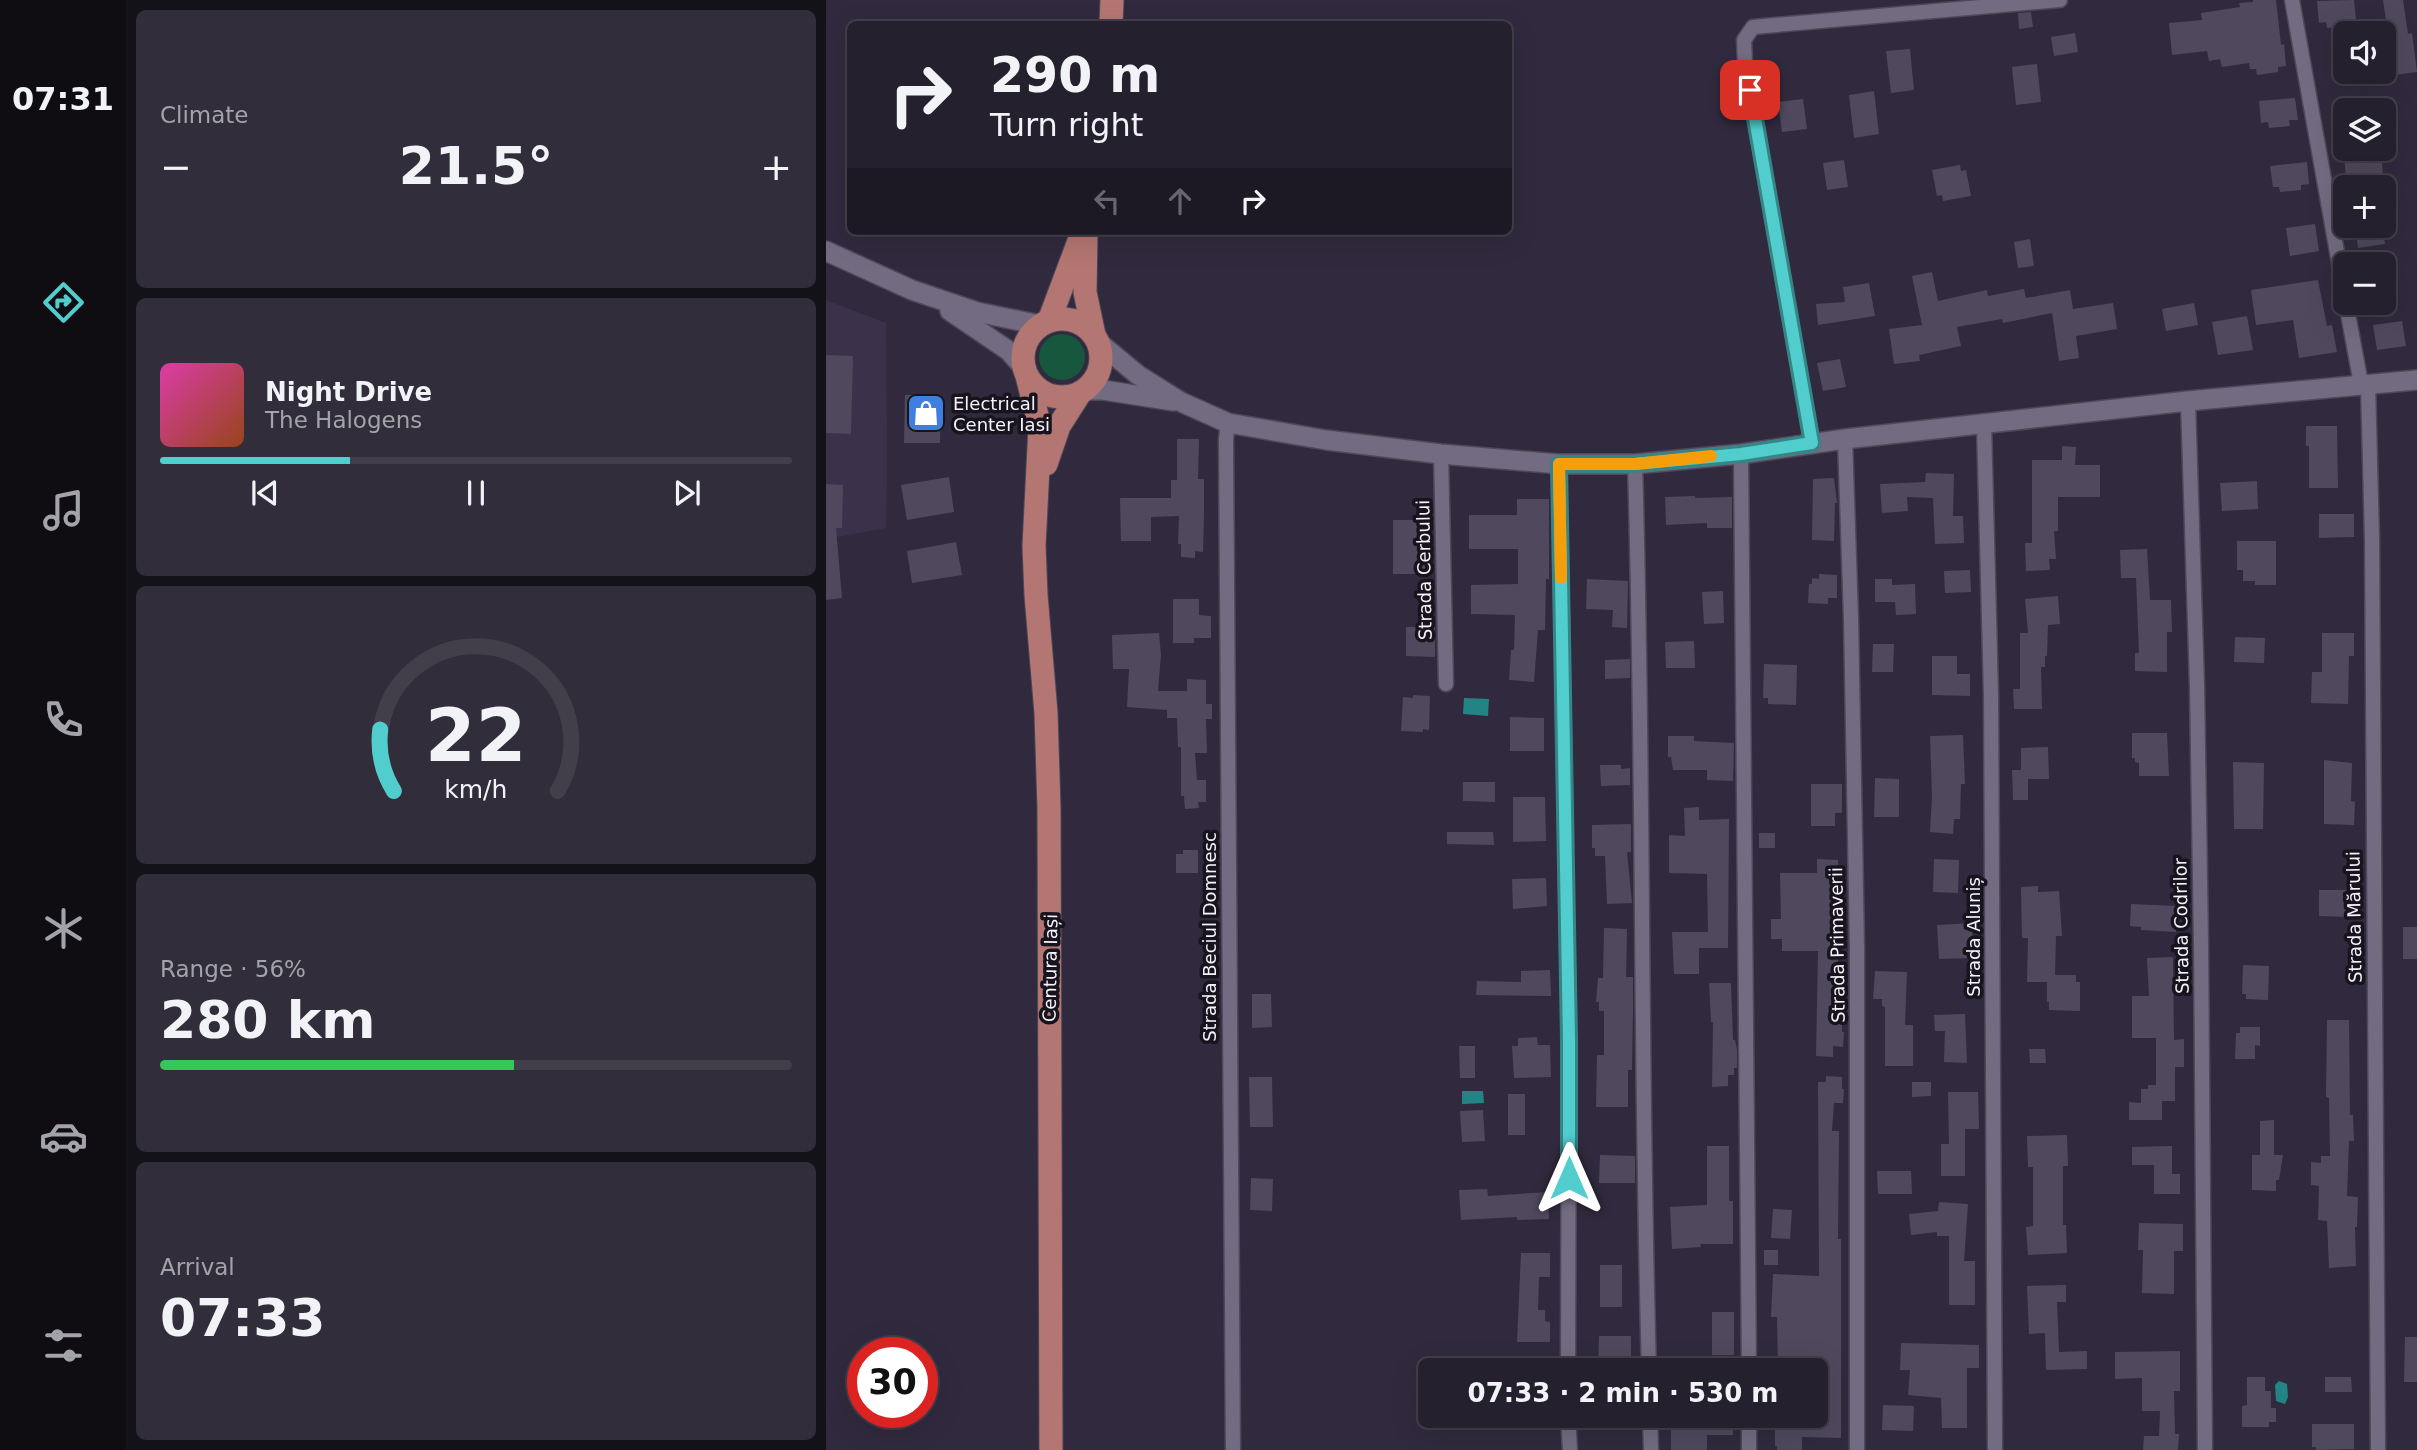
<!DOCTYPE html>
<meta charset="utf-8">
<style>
:root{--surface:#25202e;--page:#312d3a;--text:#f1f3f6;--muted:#a3a3aa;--line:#423e4a;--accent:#52cdce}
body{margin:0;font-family:"DejaVu Sans",sans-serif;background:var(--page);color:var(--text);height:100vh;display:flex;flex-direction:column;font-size:26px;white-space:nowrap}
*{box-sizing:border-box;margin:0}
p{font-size:23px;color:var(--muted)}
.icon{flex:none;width:38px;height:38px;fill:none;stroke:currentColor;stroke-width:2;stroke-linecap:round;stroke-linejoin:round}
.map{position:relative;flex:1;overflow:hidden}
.panel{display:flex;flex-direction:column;gap:10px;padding:10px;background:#141219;width:700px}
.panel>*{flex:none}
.guide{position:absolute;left:21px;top:21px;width:665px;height:214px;border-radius:10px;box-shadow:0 7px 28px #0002,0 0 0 2px var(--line);background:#25202e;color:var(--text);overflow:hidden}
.tools{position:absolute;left:1507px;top:21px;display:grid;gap:14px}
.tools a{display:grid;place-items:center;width:63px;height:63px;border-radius:10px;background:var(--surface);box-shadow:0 7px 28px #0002,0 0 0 2px var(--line);font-size:35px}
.speed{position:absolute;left:21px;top:1337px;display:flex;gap:14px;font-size:35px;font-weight:700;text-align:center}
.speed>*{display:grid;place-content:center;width:91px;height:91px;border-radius:50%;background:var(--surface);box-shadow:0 7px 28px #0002,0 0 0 2px var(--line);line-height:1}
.speed .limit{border:10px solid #d22;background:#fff;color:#111}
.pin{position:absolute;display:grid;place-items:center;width:60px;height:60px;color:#fff;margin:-30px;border-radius:14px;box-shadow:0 4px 10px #0006}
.me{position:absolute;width:77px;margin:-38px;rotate:0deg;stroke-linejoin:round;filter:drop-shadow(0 0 5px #0008)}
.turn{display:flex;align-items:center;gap:24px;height:147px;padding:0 28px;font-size:32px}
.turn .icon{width:91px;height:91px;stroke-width:2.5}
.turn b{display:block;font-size:49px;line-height:60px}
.lanes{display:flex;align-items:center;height:66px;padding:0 28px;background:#0003;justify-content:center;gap:35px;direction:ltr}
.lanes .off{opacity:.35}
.big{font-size:52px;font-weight:600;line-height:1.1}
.panel .tile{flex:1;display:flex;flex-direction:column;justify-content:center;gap:10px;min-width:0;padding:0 24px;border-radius:10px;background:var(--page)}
.panel .dial{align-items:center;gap:0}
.dial svg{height:182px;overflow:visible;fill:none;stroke:var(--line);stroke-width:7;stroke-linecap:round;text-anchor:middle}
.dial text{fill:var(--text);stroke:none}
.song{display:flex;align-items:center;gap:21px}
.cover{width:84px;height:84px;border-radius:10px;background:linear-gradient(135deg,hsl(320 70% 55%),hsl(20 70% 35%))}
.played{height:7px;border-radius:4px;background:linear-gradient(90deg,var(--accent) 30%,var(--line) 30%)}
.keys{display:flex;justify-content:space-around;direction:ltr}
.heat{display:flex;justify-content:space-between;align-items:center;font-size:38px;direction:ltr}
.charge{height:10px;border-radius:5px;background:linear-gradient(90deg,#34c759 56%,var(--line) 0)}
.trip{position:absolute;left:592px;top:1358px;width:410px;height:70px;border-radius:10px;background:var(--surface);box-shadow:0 7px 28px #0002,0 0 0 2px var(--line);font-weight:600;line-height:70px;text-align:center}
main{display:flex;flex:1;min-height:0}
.tab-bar{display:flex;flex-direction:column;width:126px;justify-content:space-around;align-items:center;background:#0f0d12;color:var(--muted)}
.tab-bar .icon{width:49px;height:49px}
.tab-bar .selected{color:var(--accent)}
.tab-bar b{font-size:32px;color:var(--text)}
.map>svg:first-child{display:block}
</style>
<main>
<nav class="tab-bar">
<b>07:31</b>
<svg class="icon selected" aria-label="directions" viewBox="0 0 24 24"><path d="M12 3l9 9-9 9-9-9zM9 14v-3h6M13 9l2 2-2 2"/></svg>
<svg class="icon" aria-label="music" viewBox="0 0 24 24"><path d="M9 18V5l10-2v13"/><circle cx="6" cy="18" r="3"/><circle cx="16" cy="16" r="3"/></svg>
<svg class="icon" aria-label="phone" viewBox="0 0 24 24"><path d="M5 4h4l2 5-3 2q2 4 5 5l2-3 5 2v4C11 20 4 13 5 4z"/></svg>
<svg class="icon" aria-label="climate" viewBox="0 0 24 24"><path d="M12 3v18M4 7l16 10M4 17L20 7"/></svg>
<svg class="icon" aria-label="car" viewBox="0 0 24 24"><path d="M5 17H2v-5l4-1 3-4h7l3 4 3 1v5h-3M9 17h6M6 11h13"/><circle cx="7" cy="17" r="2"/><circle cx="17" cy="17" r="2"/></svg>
<svg class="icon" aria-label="filters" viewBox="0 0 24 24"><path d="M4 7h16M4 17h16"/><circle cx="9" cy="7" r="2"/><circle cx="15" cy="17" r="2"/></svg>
</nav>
<section class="panel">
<div class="tile"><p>Climate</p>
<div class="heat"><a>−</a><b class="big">21.5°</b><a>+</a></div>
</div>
<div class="tile">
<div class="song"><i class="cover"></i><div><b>Night Drive</b><p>The Halogens</p></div></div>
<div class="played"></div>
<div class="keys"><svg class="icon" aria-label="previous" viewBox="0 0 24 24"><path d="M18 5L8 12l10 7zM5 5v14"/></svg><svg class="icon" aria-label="pause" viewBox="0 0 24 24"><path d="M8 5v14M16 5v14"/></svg><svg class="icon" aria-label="next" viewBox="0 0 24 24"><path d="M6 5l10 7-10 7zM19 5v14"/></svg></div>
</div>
<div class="tile dial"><svg viewBox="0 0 100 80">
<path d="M14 69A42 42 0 1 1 86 69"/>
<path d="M14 69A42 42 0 0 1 8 42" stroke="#52cdce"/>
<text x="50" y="56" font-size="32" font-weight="700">22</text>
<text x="50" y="72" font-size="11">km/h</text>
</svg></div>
<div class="tile"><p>Range · 56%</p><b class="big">280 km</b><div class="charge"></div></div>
<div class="tile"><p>Arrival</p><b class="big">07:33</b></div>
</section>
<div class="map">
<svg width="1591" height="1450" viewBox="0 0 1591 1450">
<rect width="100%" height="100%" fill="#312a3e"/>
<path fill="#3b314b" d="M0 300 60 323 61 472 60 528 0 539Z"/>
<circle fill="#16573e" cx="236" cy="357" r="23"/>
<g fill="#238486">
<path d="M638 698 663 699 662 716 637 714Z"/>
<path d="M636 1091H657L658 1103 636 1104Z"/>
<path d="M1453 1381 1461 1384 1462 1397 1459 1404 1450 1401 1449 1385Z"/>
</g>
<g fill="#50495e">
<path d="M1427 0H1450L1455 45 1458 44 1460 66 1452 67V72L1431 75 1430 69H1424L1423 63 1396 67 1394 59 1383 61 1381 51 1346 55 1343 23 1376 20 1375 13 1414 7 1413 3 1427 2Z"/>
<path d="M1528 0 1530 20 1521 21 1522 26 1501 28 1500 22 1493 23 1491 1Z"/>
<path d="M1557 0H1577L1582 34 1586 33 1591 72 1568 75Z"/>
<path d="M1205 12 1207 27 1193 29 1192 13Z"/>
<path d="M1249 33 1252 52 1228 56 1225 37Z"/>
<path d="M1084 49 1088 90 1065 93 1060 51Z"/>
<path d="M1211 64 1215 102 1190 105 1186 67Z"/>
<path d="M1048 91 1053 134 1028 138 1023 95Z"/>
<path d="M1469 98 1472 120H1463L1464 126 1443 128 1442 122 1435 123 1433 101Z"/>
<path d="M977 99 981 129 956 132 952 102Z"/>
<path d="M1544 152V154L1555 153 1557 175 1549 176V181L1528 183 1527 177 1520 178 1518 155Z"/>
<path d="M1018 160 1022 187 1001 190 997 163Z"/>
<path d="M1481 162 1483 184 1475 185V190L1454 192 1453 187H1447L1444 166Z"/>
<path d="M1134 165 1135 171 1140 170 1145 196 1117 201 1116 195 1111 196 1106 170Z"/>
<path d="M1489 224 1493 251 1464 256 1460 228Z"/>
<path d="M1529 226H1556L1559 244 1532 248Z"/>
<path d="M1204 239 1208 266 1192 268 1188 242Z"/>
<path d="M1106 272 1112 301 1161 290 1162 296 1198 289 1200 298 1244 290 1247 309 1287 303 1291 329 1250 336 1253 358 1233 361 1226 313 1177 323 1176 319 1131 327 1135 346 1093 355 1094 361 1068 364 1063 329 1096 325 1086 276Z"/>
<path d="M1492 280 1501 326 1506 325 1511 352 1473 358 1467 320 1430 325 1425 290Z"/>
<path d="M1043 283 1049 316 992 325 990 304 1019 302 1017 287Z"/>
<path d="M1368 303 1372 325 1340 331 1336 309Z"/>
<path d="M1421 316 1427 350 1392 355 1386 322Z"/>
<path d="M1576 321 1580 346 1551 350 1547 325Z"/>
<path d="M0 355 27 356 25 434 0 433Z"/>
<path d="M1014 359 1020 387 997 391 991 363Z"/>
<path d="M79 395H115L114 443H78Z"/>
<path d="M1480 426H1511L1512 488H1483V446H1480Z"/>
<path d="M351 439H373L372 479H378V515L377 552 369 551V558L355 557V544H352L353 516 325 517V541H295L294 498H345V480H351Z"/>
<path d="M1236 446 1250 447 1249 465H1274V497H1232V531H1228L1230 559H1223L1224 570 1200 571 1199 543H1206V460H1236Z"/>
<path d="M1100 473 1128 474 1127 516H1137L1138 543 1109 544 1107 498 1081 497 1082 511 1056 513 1054 484 1099 482Z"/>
<path d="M123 477 128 512 81 520 75 485Z"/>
<path d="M1008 478 1011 503H1009L1008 541 986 540 987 479Z"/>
<path d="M1431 481 1432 509 1396 511 1394 483Z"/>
<path d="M0 484 17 485 16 528H10L16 598 0 600Z"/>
<path d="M869 496V498L906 497V528H881V523L840 525 839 497Z"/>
<path d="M691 499H723V579H720L719 630H712L708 682 683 680 685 650H688L689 615 645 614V585L692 584V549H643V515H691Z"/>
<path d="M1493 514H1528V537L1493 538Z"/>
<rect x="567" y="520" width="32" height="54"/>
<path d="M1411 541H1450V585H1429V581H1417V570H1411Z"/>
<path d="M130 542 136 575 86 583 81 551Z"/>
<path d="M1321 549 1324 600H1345L1346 632H1341V672L1309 671V653H1313L1310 578H1295L1294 550Z"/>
<path d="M1144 570 1145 592 1119 593 1118 571Z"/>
<path d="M993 574 1011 575V598H1002V604L982 603 983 584H986V578L993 579Z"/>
<path d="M761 579 802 581 801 628 786 627 787 610 760 609Z"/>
<path d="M1049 579H1066V585L1089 584 1090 614 1070 615 1069 602H1049Z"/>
<path d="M897 591 898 623 878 624 876 592Z"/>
<path d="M1232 596 1234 624 1222 625 1221 656H1219V667H1215L1216 709H1188L1187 689H1194V633H1202L1199 599Z"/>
<path d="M347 599H373V615L385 616V638H368V643H347Z"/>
<path d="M580 627H609V657L580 656Z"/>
<path d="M333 633 335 655 332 691H361V679L380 680V704H386V719H380L381 753H369L371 780H380V802H372L373 808 359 809 358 796H355V747H352L351 718H341V710L301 707 303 669H287L286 635Z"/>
<path d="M1496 633H1528V656H1523L1522 704 1485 703 1486 672H1496Z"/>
<path d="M1409 637 1439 638 1438 663 1408 662Z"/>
<path d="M868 641 869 668H840L839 642Z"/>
<path d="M1047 644H1068L1067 672H1046Z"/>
<path d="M1106 656H1131V674H1144V696L1106 695Z"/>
<path d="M804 659V678L779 679V660Z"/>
<path d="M938 664 971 665 970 705 942 704V698H937Z"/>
<path d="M587 695 604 696 603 730 597 729V732L575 731 577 697 587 698Z"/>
<path d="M684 717 718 718V751H684Z"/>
<path d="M1306 733H1341L1343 776H1313V763L1309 762V758H1306Z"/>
<path d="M1137 735 1139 784H1135L1134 819H1128L1127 834 1104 832 1106 796 1104 736Z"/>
<path d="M842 736H868V741L908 743 907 781 881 780V770H847L845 757H842Z"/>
<path d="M1222 747 1223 779H1202V800H1187L1186 770H1195V748Z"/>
<path d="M1498 760 1526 763 1525 801 1529 802 1528 825 1498 824Z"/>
<path d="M1407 762 1438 763 1437 829H1408Z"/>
<path d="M774 765H795V769L804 768V785L775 786Z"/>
<path d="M1049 778 1073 779V817H1048Z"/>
<path d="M637 782H669V802L637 801Z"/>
<path d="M985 784H1016V813H1009V826H985Z"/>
<path d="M687 797H719L720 841 687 842Z"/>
<path d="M873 807V820L903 819 902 948H873V974H848L846 932H882L881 874 843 873V835L859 836 858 808Z"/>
<path d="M805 824V852H801L806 903 781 904 779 856H769V848H766V825Z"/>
<path d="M621 832H667L668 845 621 844Z"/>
<rect x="933" y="833" width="16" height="15"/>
<path d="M357 850H372V873H350V854H357Z"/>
<path d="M991 859 1012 860V1020H1016V1032H1018L1017 1047 1007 1046V1057L990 1056 992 951H956V939H945V919H955L954 873H991Z"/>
<path d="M1108 859 1133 860 1132 893 1107 892Z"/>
<path d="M720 878 721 906 687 909 686 879Z"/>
<path d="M1212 886V892L1233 891 1236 936H1230L1229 975H1250V982H1254V1011L1223 1010V1002H1221V982H1201L1202 938H1196L1195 887Z"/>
<path d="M1493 890H1525L1524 917 1493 916Z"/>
<path d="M1305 904 1351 906 1350 932 1315 930V927L1304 926Z"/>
<path d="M1146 923 1147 958 1113 959 1111 925Z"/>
<rect x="1577" y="927" width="14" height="32"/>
<path d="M778 928 801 929 800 977H807V1011L806 1070H802V1107H770L771 1055H778V1011H773V1002H770L772 978H777Z"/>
<path d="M1347 957 1348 1040 1358 1039V1067H1349V1101H1336V1120H1303V1102L1315 1103V1089H1322V1085H1330V1038H1306V996H1323L1321 958Z"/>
<path d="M1417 965 1443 966 1442 1000 1420 999V994H1416Z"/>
<path d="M724 970 725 996 650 995 651 981 695 982V971Z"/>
<path d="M1049 971 1081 972 1079 1025H1087V1066H1059V1007L1056 1006V999H1047Z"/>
<path d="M883 983H905L907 1040H909L911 1050V1068H908V1075H902V1086L886 1087 887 1022H885Z"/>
<path d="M426 994H445L446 1027 426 1028Z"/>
<path d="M1139 1014 1141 1063 1118 1062 1119 1031H1109L1108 1015Z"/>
<path d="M1501 1020H1523L1524 1115H1527L1528 1141H1523L1521 1196 1532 1197 1531 1227H1529L1530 1266 1503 1268 1501 1221 1492 1220 1493 1186 1485 1185V1162L1495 1163V1156H1504L1503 1098 1500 1097Z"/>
<path d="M1414 1027H1434V1046L1429 1045V1059H1409L1410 1033H1414Z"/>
<path d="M711 1037 712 1045H724L725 1077 688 1078 686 1046H692V1038Z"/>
<path d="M633 1046H649V1078H634Z"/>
<path d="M1203 1049H1219L1220 1063H1204Z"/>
<path d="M1000 1076 1016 1077V1089H1018L1017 1103H1008L1006 1131H1013L1012 1239H1015V1438L976 1437V1450H951V1446H949V1416H994V1370H952L951 1317H945L947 1274 993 1276 992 1082H1000Z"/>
<path d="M423 1077H446L447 1127H424Z"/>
<path d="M1086 1082H1105V1096L1086 1097Z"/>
<path d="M1122 1092H1152L1153 1129H1139V1176H1115V1144H1123Z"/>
<rect x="682" y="1094" width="17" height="41"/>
<path d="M657 1110 659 1141 636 1142 634 1111Z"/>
<path d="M1448 1120V1155H1457L1453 1180H1450V1191L1426 1190V1155H1434V1121Z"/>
<path d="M1241 1135 1242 1166H1237V1225H1240L1241 1253 1202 1255 1200 1227 1207 1226V1167H1202L1201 1136Z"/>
<path d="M881 1146H903V1201H907V1244H874L875 1247 846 1249 844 1207 881 1205Z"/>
<path d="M1346 1146V1174H1354V1194H1328V1165H1306V1147Z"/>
<path d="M774 1155 809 1156V1183H773Z"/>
<path d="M1051 1171H1085L1086 1194H1052Z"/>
<path d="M425 1178 447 1179 446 1211 424 1210Z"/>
<path d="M661 1189 662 1196 722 1192 723 1219 691 1220V1217L635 1220 633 1190Z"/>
<path d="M1113 1202 1142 1204 1138 1261H1149V1305H1123V1236H1111V1232L1085 1235 1083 1214 1112 1211Z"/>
<path d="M947 1209 966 1210 964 1239 945 1238Z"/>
<path d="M1313 1223 1357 1224V1251H1348V1294L1316 1293 1317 1250H1312Z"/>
<rect x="938" y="1250" width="14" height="15"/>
<path d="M695 1253H724V1277H713L712 1310H719V1321L724 1322V1342H691Z"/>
<rect x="774" y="1265" width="22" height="42"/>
<path d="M1240 1285V1302H1231L1233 1352 1261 1351V1369L1220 1370 1219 1333 1203 1334 1201 1286Z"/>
<rect x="886" y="1312" width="22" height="43"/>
<path d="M773 1336H805V1370L772 1369Z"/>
<path d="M1579 1337H1591V1382H1578Z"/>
<path d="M1075 1343 1153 1345V1368H1141V1428H1116L1115 1398 1082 1395 1084 1370H1074Z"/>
<path d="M1354 1351V1391H1348L1349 1434H1353L1352 1450H1317L1318 1436H1333L1334 1411H1316V1378L1289 1379V1352Z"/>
<path d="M1421 1377H1439V1391H1445V1408H1450V1422H1443V1427H1416V1406L1421 1405Z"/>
<path d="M1499 1377H1525L1526 1392H1499Z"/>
<path d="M1057 1405 1088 1406 1087 1431 1056 1430Z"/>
<path d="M849 1416H907V1435H881V1450H845V1419H849Z"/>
<path d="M1486 1424H1528V1449L1490 1450V1447H1486Z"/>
</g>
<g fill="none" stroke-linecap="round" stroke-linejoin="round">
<defs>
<g id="street">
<path d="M1466 0 1519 297"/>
<path d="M1520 303 1535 384"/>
<path d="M1542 383 1546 540 1552 1450"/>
<path d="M1362 401 1371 686 1375 943 1379 1450"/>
<path d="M402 423 400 439 407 1450"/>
<path d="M1158 424 1165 695 1169 1450"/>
<path d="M1019 439 1025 618 1031 947V1450"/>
<path d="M986 443 919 62 918 40 927 27 1234 0"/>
<path d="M615 454 620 684"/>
<path d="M915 454 923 1370"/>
<path d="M733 464 743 1040 742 1370"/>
<path d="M809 464C818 766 814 1068 823 1370"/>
<path d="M742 1416 744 1450"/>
<path d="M824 1416 825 1450"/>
<path d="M923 1416V1450"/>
</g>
<g id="secondary">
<path d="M0 251 86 290 151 312 214 325"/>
<path d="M124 311 183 351 198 368"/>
<path d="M271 341 312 375 355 402 402 423 500 440 615 454 733 464H809L915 454 1019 439 1362 401 1591 380"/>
<path d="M259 390H277L347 401"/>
</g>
<g id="primary">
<path d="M285 24 286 0"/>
<path d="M260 231 259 292 268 335"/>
<circle cx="236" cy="358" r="39"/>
<path d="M223 321 253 241"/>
<path d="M201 376 214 427 208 546 210 595 220 713 223 808 225 1450"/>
<path d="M220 464 233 426 254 393"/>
</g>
</defs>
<use href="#street" stroke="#4e4858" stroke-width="17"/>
<use href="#secondary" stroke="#4e4858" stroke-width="22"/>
<use href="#primary" stroke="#4e4858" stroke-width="25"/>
<use href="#street" stroke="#736b81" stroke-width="14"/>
<use href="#secondary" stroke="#736b81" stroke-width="19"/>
<use href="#primary" stroke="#b47672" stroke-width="23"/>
</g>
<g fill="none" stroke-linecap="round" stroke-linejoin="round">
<defs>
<path id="route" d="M743 1178V1040L733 464H809L915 454 986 443 924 90"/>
</defs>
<use href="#route" stroke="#358586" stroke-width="18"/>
<use href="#route" stroke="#52cdce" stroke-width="12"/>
<path stroke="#f59e0b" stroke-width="12" d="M735 578 733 464H809L885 456"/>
</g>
<defs>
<symbol id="shop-square" viewBox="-11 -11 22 22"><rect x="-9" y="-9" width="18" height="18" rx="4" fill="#3f7fe0" stroke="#18141d"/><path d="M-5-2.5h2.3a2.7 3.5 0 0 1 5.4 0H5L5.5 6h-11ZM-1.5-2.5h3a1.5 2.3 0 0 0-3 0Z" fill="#fff"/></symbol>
</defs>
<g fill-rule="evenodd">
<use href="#shop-square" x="78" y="391" width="44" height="44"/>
</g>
<g text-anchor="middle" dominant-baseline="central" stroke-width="7" stroke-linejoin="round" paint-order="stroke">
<g font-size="18" fill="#f6f3fd" stroke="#18141d" text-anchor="start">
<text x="127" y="403">Electrical<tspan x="127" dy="21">Center Iasi</tspan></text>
</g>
<g font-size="18" fill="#f6f3fd" stroke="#18141d">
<text transform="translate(598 570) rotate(-91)">Strada Cerbului</text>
<text transform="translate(1528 917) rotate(-91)">Strada Mărului</text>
<text transform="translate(1355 926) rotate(-91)">Strada Codrilor</text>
<text transform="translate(383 937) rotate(-90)">Strada Beciul Domnesc</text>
<text transform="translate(1147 937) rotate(-90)">Strada Aluniș</text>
<text transform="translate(1011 945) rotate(-91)">Strada Primaverii</text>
<text transform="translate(224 968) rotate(-89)">Centura Iași</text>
</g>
</g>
</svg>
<div class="tools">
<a><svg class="icon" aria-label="sound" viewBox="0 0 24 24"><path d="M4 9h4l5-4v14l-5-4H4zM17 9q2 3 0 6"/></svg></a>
<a><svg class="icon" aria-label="layers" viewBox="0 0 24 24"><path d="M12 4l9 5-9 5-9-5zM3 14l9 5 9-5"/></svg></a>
<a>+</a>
<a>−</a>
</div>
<div class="speed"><div class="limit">30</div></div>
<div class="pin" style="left:924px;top:90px;background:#d93025"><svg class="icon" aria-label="arrive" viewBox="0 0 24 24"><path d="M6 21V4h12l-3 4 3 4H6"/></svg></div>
<svg class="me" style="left:743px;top:1178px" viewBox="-20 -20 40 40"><path d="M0-17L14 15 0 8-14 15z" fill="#52cdce" stroke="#fff" stroke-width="4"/></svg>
<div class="trip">07:33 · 2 min · 530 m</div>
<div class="guide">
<div class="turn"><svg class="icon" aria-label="right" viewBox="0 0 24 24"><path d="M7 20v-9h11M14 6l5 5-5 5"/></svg><div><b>290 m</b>Turn right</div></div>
<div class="lanes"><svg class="icon off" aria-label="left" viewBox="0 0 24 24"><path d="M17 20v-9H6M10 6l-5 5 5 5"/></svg><svg class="icon off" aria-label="ahead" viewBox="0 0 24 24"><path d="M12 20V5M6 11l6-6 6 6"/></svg><svg class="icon" aria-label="right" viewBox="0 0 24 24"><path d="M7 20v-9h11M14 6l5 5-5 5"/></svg></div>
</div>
</div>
</main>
